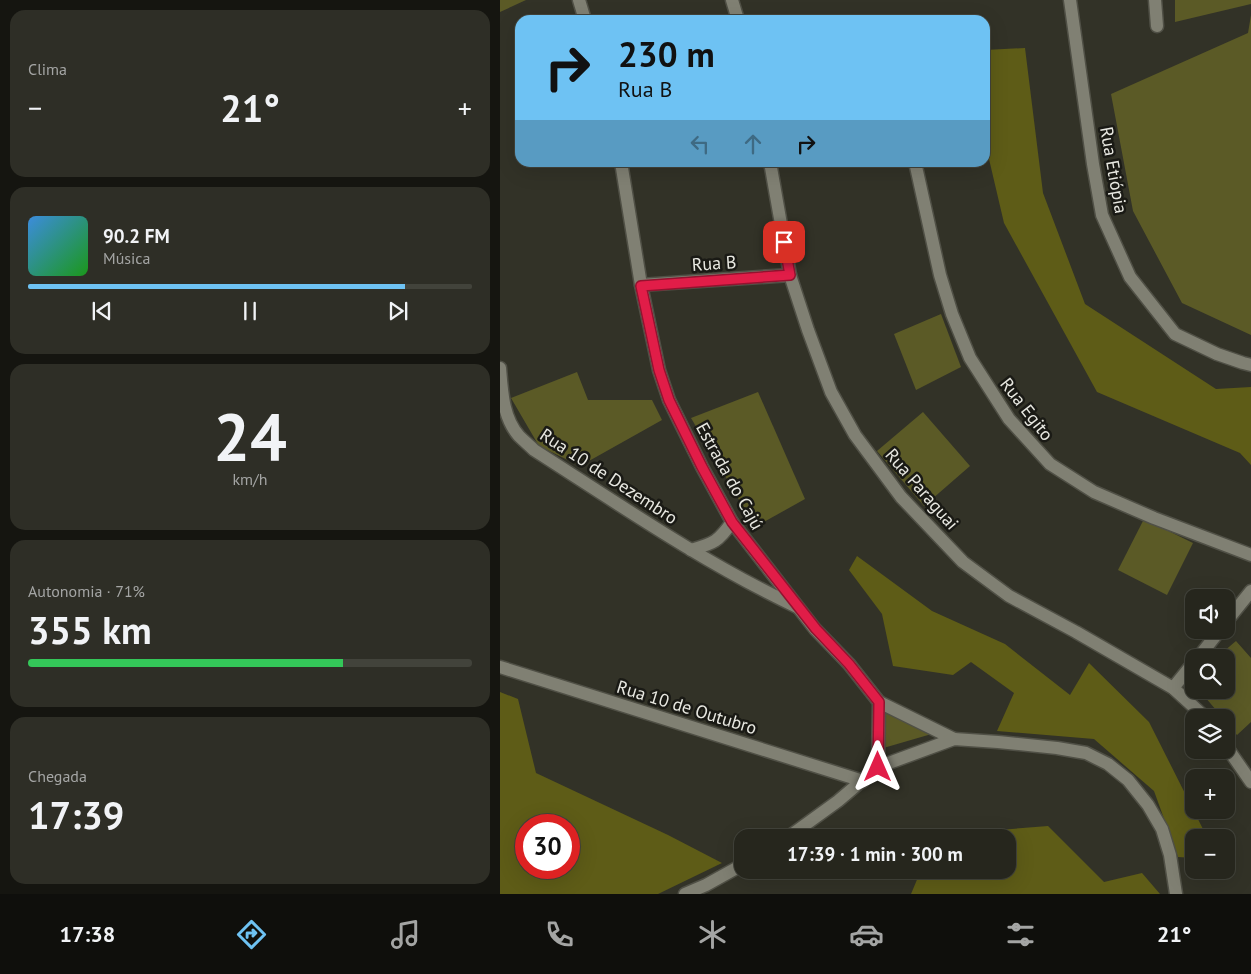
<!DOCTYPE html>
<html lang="pt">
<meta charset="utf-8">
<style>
:root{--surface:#26261d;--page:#2e2e26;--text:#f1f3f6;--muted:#a4a5a4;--line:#42433b;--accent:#6ec2f3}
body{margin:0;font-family:"PT Sans",sans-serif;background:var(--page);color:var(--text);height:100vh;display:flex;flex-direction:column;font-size:19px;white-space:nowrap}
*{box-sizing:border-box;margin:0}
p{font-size:16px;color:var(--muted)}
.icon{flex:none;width:28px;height:28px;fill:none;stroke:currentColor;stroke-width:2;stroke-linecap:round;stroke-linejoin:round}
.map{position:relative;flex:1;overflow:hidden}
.panel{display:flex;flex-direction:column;gap:10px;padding:10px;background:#151510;width:500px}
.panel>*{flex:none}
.hud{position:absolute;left:15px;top:15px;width:475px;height:152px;border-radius:15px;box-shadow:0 5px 20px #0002,0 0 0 1px var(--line);background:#6ec2f3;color:#111;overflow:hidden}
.controls{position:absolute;left:685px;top:589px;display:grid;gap:10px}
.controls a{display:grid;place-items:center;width:50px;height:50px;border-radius:10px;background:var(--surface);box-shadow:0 5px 20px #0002,0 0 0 1px var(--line);font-size:25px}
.speed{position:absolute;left:15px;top:814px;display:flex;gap:10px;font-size:25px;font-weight:700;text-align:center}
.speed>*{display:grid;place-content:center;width:65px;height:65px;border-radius:50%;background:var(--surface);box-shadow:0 5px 20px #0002,0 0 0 1px var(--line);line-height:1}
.speed .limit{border:8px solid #d22;background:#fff;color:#111}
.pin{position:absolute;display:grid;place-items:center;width:42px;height:42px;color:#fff;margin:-21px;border-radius:10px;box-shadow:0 2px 8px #0006}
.me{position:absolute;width:55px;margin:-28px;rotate:0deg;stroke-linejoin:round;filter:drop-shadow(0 0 4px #0008)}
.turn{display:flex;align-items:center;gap:18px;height:105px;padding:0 20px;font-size:22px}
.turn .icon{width:65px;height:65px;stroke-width:2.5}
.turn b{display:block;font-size:35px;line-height:42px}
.lanes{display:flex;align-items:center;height:48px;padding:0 20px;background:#0003;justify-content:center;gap:25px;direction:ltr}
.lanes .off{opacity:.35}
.big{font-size:38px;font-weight:700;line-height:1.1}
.panel .tile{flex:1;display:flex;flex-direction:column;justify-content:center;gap:8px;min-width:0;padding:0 18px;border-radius:15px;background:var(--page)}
.panel .dial{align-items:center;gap:0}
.dial b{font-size:65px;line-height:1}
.song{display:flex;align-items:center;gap:15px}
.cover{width:60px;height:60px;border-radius:8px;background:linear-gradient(135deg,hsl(210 70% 55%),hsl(120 70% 35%))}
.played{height:5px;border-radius:2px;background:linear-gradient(90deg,var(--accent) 85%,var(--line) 85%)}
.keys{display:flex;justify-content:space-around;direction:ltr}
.heat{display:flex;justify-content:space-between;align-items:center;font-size:28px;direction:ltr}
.charge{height:8px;border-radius:4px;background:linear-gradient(90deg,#34c759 71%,var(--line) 0)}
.trip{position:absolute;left:234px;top:829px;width:282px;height:50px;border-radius:15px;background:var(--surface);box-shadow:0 5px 20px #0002,0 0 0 1px var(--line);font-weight:700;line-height:50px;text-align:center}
.tab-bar{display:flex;height:80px;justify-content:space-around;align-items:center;background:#0f0f0c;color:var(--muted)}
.tab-bar .icon{width:35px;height:35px}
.tab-bar .on{color:var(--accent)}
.tab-bar b{font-size:22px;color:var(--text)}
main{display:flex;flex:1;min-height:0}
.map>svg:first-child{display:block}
</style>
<main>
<section class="panel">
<div class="tile"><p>Clima</p>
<div class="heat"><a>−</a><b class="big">21°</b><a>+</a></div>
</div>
<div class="tile">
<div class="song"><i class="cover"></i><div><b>90.2 FM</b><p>Música</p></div></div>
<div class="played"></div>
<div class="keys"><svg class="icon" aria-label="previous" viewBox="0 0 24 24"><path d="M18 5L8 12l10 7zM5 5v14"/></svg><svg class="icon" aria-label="pause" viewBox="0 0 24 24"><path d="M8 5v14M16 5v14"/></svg><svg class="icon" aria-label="next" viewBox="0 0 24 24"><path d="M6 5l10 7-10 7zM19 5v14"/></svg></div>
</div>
<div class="tile dial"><b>24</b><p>km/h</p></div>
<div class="tile"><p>Autonomia · 71%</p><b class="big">355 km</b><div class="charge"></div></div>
<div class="tile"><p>Chegada</p><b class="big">17:39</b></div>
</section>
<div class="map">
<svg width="751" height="894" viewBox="0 0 751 894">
<rect width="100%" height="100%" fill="#323227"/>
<g fill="#5b5a26">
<path d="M0 0H26L0 12Z"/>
<path d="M675 0H751V4L675 22Z"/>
<path d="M751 15V335L682 303 633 211 611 94 748 33Z"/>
<path d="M441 314 461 367 416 390 394 334Z"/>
<path d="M77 372 88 400H152L162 420 80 466 39 446 11 398Z"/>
<path d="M258 392 305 499 255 527 191 418Z"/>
<path d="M423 412 470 466 424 506 377 451Z"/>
<path d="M644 519 693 543 667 595 618 570Z"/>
<path d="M736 641 751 658V722L737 735 726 723V718L722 717 699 690H726V658L717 657Z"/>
<path d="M388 700 435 733 380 749Z"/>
</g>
<g fill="#5e5c17" fill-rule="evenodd">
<path d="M525 48 543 193 585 304 716 389 751 387V465L740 453 597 392 504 223 485 142V50Z"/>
<path d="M357 556 432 611 505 644 570 695 589 663 649 722 707 837 694 838V858L678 857 654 791 594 739 497 731 514 693 471 662 453 675 393 666 382 614 349 570Z"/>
<path d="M0 692 18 699 36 773 168 835 222 863 158 894H0ZM26 825H69V868H26Z"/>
<path d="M548 826 604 882 642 873 660 894H411L421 870H508V838L435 837 436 835Z"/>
</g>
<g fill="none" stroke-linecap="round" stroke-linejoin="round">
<defs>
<g id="minor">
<path d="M79 0 85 20"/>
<path d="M232 0 238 20"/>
<path d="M570 0 593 164 602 215 630 277 675 334 717 354 743 363 751 365"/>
<path d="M655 0 657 26"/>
<path d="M121 162 141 285 159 370 169 400 202 467 232 522 315 629 349 664 379 702 378 767"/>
<path d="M270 162 290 275 308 330 331 392 355 435 401 497 463 562 509 596 576 632 673 688 706 718"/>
<path d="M415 162 440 275 452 314 470 358 509 419 550 464 594 492 654 518 751 555"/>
<path d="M141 285 290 275"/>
<path d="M0 368C2 392 3 418 19 436 24 441 29 445 34 450 120 505 204 563 297 607"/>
<path d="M191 550C214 543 218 542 232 522"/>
<path d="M726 622 751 591"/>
<path d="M698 658 720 630"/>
<path d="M0 667 363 781"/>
<path d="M673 688 694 662"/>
<path d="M379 702 454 739"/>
<path d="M726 746 751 782"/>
<path d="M287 838 338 801 378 767 454 739 498 742 557 748 586 753 608 764 628 780 648 805 662 829 670 855 676 894"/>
<path d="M185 894 206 885 242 865"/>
</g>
</defs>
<use href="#minor" stroke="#505046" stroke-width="15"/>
<use href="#minor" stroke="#808073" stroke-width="12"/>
</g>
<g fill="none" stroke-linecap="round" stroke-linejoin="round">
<defs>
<path id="route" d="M284 242 290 275 141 286 159 370 169 400 202 467 232 522 316 629 349 664 379 702 378 767"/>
</defs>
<use href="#route" stroke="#92132f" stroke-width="12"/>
<use href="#route" stroke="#e11d48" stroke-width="9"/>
</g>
<g text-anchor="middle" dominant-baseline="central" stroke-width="5" stroke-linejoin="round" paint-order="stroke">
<g font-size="18" fill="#e8e8e1" stroke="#1a1a15">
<text transform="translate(614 170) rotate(80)">Rua Etiópia</text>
<text transform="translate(214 263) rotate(-4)">Rua B</text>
<text transform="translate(527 409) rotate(52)">Rua Egito</text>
<text transform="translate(109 476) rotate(33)">Rua 10 de Dezembro</text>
<text transform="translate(230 476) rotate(61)">Estrada do Cajú</text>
<text transform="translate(422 489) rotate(49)">Rua Paraguai</text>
<text transform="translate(187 707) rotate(17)">Rua 10 de Outubro</text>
</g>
</g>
</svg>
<div class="controls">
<a><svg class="icon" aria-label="sound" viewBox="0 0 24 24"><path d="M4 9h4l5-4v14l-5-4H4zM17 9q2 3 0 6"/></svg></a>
<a><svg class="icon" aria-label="search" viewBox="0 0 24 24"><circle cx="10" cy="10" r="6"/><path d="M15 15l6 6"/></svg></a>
<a><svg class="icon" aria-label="layers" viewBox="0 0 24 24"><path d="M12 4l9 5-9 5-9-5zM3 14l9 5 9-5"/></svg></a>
<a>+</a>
<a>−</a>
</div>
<div class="speed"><div class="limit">30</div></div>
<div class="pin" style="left:284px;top:242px;background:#d93025"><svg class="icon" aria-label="arrive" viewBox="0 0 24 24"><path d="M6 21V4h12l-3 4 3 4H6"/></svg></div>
<svg class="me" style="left:378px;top:767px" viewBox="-20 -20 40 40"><path d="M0-17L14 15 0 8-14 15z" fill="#e11d48" stroke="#fff" stroke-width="4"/></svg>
<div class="trip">17:39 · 1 min · 300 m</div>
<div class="hud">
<div class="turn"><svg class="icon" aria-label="right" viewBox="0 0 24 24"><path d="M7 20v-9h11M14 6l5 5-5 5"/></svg><div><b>230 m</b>Rua B</div></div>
<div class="lanes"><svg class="icon off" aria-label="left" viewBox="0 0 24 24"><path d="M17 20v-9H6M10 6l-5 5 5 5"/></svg><svg class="icon off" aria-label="ahead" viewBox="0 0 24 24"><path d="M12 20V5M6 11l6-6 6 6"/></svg><svg class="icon" aria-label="right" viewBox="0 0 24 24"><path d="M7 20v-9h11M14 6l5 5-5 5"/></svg></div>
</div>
</div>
</main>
<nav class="tab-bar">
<b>17:38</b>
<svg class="icon on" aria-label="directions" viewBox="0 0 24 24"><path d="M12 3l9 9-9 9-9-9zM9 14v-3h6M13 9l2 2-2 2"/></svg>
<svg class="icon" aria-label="music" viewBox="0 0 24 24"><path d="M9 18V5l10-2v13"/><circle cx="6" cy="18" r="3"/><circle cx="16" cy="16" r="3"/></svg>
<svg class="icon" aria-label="phone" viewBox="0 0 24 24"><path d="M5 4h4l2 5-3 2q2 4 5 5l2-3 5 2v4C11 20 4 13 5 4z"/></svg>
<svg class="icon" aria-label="climate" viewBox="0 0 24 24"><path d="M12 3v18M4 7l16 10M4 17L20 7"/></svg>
<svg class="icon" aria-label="car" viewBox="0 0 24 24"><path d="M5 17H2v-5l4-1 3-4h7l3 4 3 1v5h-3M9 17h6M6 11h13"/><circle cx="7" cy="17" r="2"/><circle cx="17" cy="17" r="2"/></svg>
<svg class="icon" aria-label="filters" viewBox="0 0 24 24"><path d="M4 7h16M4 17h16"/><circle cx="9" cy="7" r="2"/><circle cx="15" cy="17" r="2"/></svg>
<b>21°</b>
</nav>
